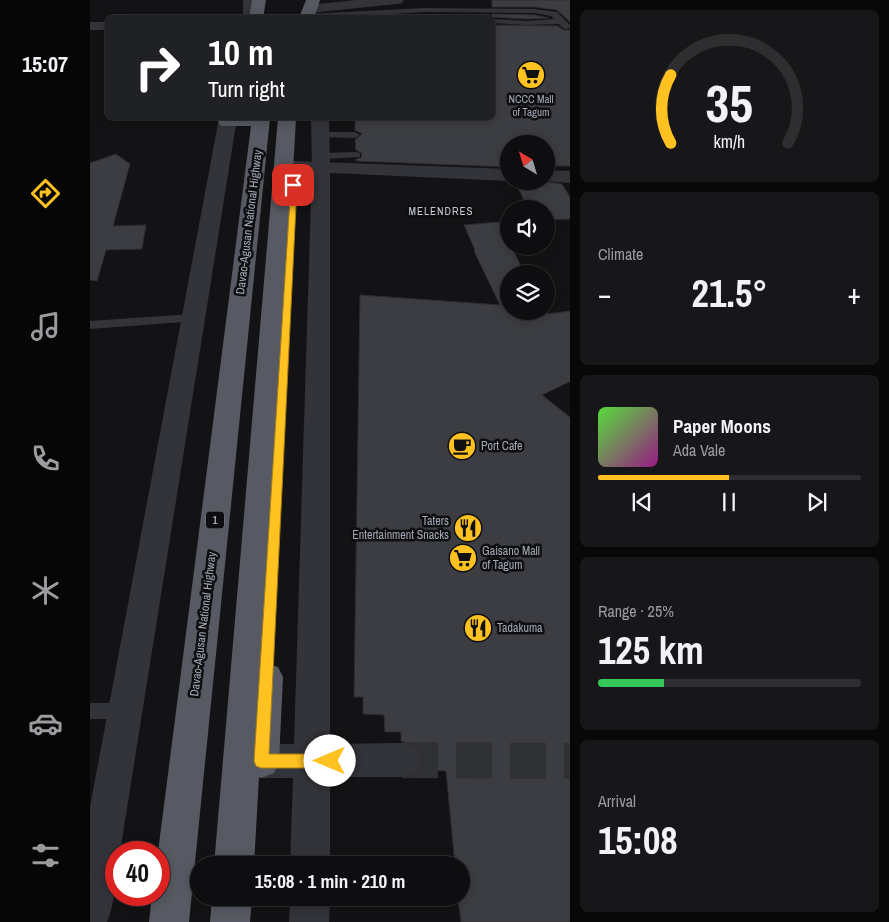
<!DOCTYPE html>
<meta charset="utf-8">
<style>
:root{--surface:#0e0e10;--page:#171719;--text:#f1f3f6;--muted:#9b9c9f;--line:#2e2e30;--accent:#ffc220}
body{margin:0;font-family:"Archivo Narrow",sans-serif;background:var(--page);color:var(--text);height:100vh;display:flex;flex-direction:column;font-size:19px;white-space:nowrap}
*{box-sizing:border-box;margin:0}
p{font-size:16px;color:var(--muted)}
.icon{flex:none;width:28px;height:28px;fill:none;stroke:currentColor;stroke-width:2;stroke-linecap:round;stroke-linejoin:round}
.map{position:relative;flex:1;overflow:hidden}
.drawer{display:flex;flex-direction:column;gap:10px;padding:10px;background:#080809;width:319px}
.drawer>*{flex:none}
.top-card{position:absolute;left:15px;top:15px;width:390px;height:105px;border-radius:8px;box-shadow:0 2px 12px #0003,0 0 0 1px var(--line);background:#202124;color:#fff;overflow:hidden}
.needle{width:32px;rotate:322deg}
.controls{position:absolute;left:410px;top:135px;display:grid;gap:10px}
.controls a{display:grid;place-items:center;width:55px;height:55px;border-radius:50%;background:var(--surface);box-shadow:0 2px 12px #0003,0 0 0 1px var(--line);font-size:25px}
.speed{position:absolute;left:15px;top:841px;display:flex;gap:10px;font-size:25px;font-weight:700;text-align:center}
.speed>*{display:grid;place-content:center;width:65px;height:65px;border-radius:50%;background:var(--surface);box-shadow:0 2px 12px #0003,0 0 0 1px var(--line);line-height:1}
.speed .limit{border:8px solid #d22;background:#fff;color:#111}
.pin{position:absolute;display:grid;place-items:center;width:42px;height:42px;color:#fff;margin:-21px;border-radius:10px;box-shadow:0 2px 8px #0006}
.me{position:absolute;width:55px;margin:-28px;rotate:270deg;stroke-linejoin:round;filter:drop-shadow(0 0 4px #0008)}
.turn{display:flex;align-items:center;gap:18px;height:105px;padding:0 20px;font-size:22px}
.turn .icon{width:65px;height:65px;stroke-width:2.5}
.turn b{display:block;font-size:35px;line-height:42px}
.big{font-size:38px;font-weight:800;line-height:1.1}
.drawer .widget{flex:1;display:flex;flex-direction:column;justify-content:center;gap:8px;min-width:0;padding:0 18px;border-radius:8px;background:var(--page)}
.drawer .dial{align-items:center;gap:0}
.dial svg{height:130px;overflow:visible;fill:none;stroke:var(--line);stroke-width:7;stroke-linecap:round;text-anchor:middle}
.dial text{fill:var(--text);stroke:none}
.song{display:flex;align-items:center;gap:15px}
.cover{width:60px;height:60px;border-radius:8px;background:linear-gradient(135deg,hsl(110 70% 55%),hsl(310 70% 35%))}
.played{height:5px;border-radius:2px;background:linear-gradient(90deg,var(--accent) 50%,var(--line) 50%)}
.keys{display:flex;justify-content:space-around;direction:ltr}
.heat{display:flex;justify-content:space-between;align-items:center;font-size:28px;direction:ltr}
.charge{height:8px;border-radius:4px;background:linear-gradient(90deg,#34c759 25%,var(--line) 0)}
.trip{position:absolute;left:100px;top:856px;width:280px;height:50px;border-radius:25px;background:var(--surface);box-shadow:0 2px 12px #0003,0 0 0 1px var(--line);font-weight:800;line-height:50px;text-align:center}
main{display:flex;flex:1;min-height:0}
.tab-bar{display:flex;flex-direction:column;width:90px;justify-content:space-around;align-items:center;background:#060606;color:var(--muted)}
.tab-bar .icon{width:35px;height:35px}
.tab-bar .on{color:var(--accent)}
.tab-bar b{font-size:22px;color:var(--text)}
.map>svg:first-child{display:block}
</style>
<main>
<nav class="tab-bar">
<b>15:07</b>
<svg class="icon on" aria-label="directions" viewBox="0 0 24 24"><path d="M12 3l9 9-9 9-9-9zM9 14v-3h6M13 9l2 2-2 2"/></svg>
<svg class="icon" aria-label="music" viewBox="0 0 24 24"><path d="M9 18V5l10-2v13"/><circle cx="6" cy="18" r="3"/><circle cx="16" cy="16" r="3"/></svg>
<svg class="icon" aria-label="phone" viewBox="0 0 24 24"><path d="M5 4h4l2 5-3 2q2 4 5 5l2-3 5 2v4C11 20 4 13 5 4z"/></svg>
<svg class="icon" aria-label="climate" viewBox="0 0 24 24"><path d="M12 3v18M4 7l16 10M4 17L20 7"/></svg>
<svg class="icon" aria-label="car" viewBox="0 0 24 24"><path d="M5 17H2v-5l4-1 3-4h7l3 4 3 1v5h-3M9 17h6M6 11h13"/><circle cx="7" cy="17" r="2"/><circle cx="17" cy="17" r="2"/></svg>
<svg class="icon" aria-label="filters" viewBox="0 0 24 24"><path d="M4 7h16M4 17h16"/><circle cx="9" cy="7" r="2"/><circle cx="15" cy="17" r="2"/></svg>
</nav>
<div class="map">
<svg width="481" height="922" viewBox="0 0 481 922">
<rect width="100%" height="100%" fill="#131315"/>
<g fill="#3c3d42" stroke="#2d2d31">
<path d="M402 0H481V23L467 10 445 7H402Z"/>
<path d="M402 14 445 15 459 18 437 19 402 17Z"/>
<path d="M402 25 468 26 473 30H481V166H463L464 168H456V144H419V167L266 161V159L271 158 272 153 266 150 265 140 272 134 265 130V118H402Z"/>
<path d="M26 154 40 164 23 226 56 225 52 249 16 250 7 281 0 280V163Z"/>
<path d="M425 181H452L472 184 481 199V219L456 220V209H438Z"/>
<path d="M409 222 419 242V246H421L435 274H419V311H454L456 314 481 311V381L452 395 481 418V922H371L368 898H371V865H365L356 771 328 770 332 759 327 747 311 741V732H295L294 715 273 714V697H264L270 295 410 305 384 251 385 250 374 225Z"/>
</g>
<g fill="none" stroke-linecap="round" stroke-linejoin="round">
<path stroke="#303135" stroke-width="36" stroke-dasharray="36 18" stroke-linecap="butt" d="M312 760 481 761"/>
<g fill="#33343a" fill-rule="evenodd">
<path d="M335 8 445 9 467 12 480 25 481 28 474 29 469 24 437 25 402 23V19L437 21 464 19 461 16 445 13 335 12 234 18 213 16 217 14Z"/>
<path d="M231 132H265L270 135 265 138 228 137V133Z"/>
<path d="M266 152 270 153V157L231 159 226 156 231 153Z"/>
<path d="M102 314 108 318 107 321 0 329V321Z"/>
<path d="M0 703H35L42 705 44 711 42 717 35 719H0Z"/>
</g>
<g fill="#33343a" fill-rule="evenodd">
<path d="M266 0H314L312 3 307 4 220 13 215 12 213 9 215 6 220 5Z"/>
<rect x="0" y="22" width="18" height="8"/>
<path d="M204 161 419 169V181L197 171 195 167 197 163Z"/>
<path d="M456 170 481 171V183L454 181H456Z"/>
</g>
<g fill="#33343a" fill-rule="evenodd">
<rect x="153" y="0" width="14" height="18"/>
<path d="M129 118H147L30 852H26C26 875 26 901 17 922H0V807Z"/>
<path d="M221 118H239L240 167V744L312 743 325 748 330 760 325 772 312 777H240V865H200L203 778H171L158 773 153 761 158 749 171 744H204L222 167Z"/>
<path d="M200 898H240L239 922H199Z"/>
</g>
<g fill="#575a62" fill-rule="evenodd">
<path d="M162 0H176L173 18H159Z"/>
<path d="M216 0H230L224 18H209Z"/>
<path d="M131 118H180L99 922H59L62 895H69L68 852 161 126H131L128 122Z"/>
<path d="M188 118H206L175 663 188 667 193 677 189 761 184 773 171 778 169 777 164 865H124Z"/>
<path d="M122 898H162L160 922H120Z"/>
</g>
</g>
<path fill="#ffc220" stroke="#a67e15" d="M201 184 207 185 179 754H240L245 756 247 761 245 766 240 768H171L166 766 164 761Z"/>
<defs>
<symbol id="supermarket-disc" viewBox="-11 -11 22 22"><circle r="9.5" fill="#ffc220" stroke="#0e0e10"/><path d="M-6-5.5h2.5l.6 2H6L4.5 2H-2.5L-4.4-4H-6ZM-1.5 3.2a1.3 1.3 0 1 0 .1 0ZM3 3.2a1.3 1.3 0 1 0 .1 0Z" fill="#111"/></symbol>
<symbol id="cafe-disc" viewBox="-11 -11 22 22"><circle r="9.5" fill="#ffc220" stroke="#0e0e10"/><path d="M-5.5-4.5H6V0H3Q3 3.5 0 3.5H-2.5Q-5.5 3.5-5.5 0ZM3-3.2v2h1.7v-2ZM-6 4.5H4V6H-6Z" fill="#111"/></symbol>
<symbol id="restaurant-disc" viewBox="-11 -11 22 22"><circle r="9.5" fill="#ffc220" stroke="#0e0e10"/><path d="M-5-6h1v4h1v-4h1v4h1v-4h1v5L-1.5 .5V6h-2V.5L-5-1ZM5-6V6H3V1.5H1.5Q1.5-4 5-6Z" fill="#111"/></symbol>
</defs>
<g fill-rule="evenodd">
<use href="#supermarket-disc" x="425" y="59" width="32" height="32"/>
<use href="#cafe-disc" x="356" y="430" width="32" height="32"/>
<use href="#restaurant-disc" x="362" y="512" width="32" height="32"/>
<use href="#supermarket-disc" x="357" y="542" width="32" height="32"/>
<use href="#restaurant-disc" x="372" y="612" width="32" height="32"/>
</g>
<g text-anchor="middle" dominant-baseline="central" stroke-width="5" stroke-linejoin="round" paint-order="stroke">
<g font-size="11" fill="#a3a8b6" stroke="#0e0e10">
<text x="441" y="99">NCCC Mall<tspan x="441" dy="13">of Tagum</tspan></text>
</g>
<g font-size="11" letter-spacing="1" fill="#c4c7d2" stroke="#0e0e10">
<text x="351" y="211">MELENDRES</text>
</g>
<rect fill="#0e0e10" stroke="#767a84" stroke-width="1" x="116" y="511.5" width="18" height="17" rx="4"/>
<g font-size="11" font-weight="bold" fill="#a3a8b6">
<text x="125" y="520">1</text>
</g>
<g font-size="12" fill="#a3a8b6" stroke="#0e0e10">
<text transform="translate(159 222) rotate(-83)">Davao-Agusan National Highway</text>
<text transform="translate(113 624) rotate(-83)">Davao-Agusan National Highway</text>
</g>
<g font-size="12" fill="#a3a8b6" stroke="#0e0e10" text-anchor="start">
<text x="391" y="446">Port Cafe</text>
<text x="359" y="521" text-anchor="end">Taters<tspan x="359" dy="14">Entertainment Snacks</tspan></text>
<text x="392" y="551">Gaisano Mall<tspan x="392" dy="14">of Tagum</tspan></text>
<text x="407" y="628">Tadakuma</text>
</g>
</g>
</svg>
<div class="controls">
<a><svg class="needle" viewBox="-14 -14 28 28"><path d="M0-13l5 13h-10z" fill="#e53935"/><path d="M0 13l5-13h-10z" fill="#9b9c9f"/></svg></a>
<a><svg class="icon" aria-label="sound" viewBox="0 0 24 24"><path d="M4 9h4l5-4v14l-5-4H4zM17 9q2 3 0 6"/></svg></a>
<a><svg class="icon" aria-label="layers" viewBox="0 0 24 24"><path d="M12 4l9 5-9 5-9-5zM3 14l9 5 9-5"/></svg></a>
</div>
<div class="speed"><div class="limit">40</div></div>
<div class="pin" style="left:203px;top:185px;background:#d93025"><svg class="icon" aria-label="arrive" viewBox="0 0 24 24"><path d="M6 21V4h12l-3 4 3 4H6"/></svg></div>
<svg class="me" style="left:240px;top:761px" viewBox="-20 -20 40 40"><circle r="19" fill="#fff"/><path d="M0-13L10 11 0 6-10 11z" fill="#ffc220"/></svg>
<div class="trip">15:08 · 1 min · 210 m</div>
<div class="top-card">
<div class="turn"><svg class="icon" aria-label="right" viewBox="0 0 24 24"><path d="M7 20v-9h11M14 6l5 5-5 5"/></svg><div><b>10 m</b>Turn right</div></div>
</div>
</div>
<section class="drawer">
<div class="widget dial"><svg viewBox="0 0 100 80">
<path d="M14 69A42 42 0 1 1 86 69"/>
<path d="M14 69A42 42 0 0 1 14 27" stroke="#ffc220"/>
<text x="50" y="56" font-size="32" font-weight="700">35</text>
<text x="50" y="72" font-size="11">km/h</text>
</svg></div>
<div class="widget"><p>Climate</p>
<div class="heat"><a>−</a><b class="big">21.5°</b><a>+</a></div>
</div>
<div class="widget">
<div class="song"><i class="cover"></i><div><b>Paper Moons</b><p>Ada Vale</p></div></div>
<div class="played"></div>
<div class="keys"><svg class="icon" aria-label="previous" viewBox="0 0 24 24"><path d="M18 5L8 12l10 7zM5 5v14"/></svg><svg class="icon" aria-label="pause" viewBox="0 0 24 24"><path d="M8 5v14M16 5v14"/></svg><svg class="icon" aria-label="next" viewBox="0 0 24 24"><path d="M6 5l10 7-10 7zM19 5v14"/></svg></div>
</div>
<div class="widget"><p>Range · 25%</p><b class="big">125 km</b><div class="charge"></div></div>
<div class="widget"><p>Arrival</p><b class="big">15:08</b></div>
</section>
</main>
